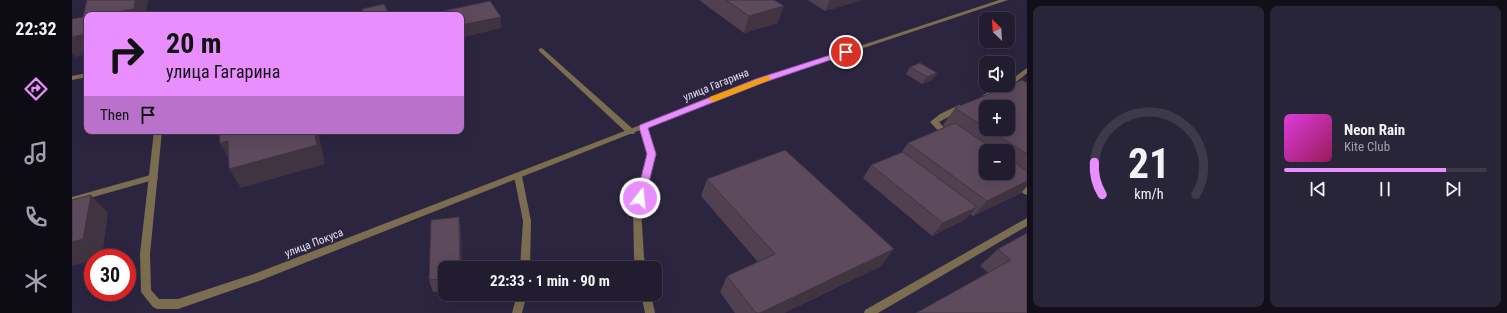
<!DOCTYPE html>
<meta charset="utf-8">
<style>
:root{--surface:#211c30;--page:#292538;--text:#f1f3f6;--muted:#a2a1ab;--line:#3e3a4c;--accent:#e88eff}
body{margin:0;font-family:"Roboto Condensed",sans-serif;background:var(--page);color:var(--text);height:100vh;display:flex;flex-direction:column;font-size:15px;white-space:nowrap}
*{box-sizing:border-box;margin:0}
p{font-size:13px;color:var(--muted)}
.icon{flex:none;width:22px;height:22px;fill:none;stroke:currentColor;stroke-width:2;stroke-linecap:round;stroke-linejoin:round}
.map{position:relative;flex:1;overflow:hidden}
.drawer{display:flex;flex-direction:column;gap:6px;padding:6px;background:#120f1a;width:480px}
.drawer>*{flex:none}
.top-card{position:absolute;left:12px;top:12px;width:380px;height:122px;border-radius:8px;box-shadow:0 4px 16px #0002,0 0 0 1px var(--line);background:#e88eff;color:#111;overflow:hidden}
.needle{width:26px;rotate:335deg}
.buttons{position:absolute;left:907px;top:12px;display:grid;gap:8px}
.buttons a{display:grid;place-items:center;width:36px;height:36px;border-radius:8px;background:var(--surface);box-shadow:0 4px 16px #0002,0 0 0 1px var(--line);font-size:20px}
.speed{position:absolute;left:12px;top:249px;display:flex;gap:8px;font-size:20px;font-weight:700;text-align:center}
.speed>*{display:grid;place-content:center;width:52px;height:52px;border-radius:50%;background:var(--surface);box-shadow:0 4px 16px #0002,0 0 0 1px var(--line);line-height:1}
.speed .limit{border:6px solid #d22;background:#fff;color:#111}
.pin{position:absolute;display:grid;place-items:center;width:34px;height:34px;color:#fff;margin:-17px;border:2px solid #fff;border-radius:50%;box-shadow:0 1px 4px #0007}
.me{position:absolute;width:44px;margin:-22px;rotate:16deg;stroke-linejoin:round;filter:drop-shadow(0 0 3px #0008)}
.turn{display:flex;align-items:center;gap:14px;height:84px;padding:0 16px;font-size:18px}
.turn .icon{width:52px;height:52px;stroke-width:2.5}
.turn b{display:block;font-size:28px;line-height:34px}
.then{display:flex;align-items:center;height:38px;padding:0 16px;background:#0003;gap:8px;font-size:15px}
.drawer .widget{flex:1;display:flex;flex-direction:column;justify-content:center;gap:6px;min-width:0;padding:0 14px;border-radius:8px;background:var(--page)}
.drawer .dial{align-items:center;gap:0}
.dial svg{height:104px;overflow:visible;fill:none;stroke:var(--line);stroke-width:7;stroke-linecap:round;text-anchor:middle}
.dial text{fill:var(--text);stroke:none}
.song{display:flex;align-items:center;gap:12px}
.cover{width:48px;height:48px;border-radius:6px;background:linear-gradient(135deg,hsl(300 70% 55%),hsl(330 70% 35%))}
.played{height:4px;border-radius:2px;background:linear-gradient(90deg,var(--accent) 80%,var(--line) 80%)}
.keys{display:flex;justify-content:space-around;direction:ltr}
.drawer .tiles{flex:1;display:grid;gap:6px;grid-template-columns:repeat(2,1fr)}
.trip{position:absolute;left:366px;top:261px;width:224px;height:40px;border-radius:8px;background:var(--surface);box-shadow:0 4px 16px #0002,0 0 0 1px var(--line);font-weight:700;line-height:40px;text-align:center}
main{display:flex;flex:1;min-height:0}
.dock{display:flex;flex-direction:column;width:72px;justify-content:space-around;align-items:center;background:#0d0b13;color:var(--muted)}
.dock .icon{width:28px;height:28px}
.dock .active{color:var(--accent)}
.dock b{font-size:18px;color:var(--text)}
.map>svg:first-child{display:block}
</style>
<main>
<nav class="dock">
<b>22:32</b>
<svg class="icon active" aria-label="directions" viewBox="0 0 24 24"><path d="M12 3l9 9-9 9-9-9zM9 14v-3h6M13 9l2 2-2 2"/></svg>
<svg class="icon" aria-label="music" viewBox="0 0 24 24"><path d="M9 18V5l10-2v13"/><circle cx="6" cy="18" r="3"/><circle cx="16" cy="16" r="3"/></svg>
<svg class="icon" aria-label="phone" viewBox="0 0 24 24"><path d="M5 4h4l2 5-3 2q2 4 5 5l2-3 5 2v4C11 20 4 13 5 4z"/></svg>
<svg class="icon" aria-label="climate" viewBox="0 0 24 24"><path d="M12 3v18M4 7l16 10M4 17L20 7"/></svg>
</nav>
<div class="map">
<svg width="955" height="313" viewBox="0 0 955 313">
<rect width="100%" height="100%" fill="#2c2540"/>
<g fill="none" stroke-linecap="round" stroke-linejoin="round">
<g fill="#7b6d50" fill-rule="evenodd">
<path d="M469 48 471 49 562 130 563 132 562 134H556L467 51V49Z"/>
<path d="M955 68V73C946 81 925 98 912 97L911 95 931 85H936V82Z"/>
<path d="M887 105H890L894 107 867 122 879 135 875 138 872 137 858 122 868 114Z"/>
<path d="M936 172 955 187V195L952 194 928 173H936Z"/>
<path d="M446 173 449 174 450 176 459 221 458 268H448L451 221 442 176 443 174Z"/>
<path d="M82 174 85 175 86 177 85 179 0 203V197Z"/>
<path d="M955 218V226L806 313H792L793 310Z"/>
<path d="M445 294H455L450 313H440Z"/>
</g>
<g fill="#7b6d50" fill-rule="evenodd">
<path d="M927 0H936L689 82 575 128 583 154 569 208 572 257 574 268H564L562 257 561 208 575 154 568 130 187 281 106 309H85L81 307 69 292 68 254 82 131H90L78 254 79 290 87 299H106L182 274 685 80Z"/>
<path d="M15 73V77L0 80V76Z"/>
<path d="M569 294H579L583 313H573Z"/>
</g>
</g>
<g fill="#504050" fill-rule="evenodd">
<path d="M627 0H702L706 23 672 33Z"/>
<path d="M736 0H790L753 11Z"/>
<path d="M838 67 860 80 850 84 834 74Z"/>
<path d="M955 83V186L949 193 901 216 898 214 894 219 860 236 791 178 799 165 829 153 836 143 873 127 871 125 883 108ZM914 107 936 129H914ZM914 151H936V173Z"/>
<path d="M635 179 809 266 712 313H663L648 292 655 276 686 262 629 196Z"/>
<path d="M387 217 389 230 373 268V291L361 292 357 280Z"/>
<path d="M955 233V313L917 273 908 266 926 249Z"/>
</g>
<g fill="#413441">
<path d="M63 0H76L74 15H45V12Z"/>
<path d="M758 0H790L753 11Z"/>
<path d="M712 6 706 23 672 33 677 16Z"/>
<path d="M429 17V28L389 38V25Z"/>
<path d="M15 34V54L3 57 0 53V37Z"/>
<path d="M865 73 860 80 850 84 855 77Z"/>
<path d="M242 131H246L253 164 169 188 157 169Z"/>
<path d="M156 141 159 162 148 143Z"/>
<path d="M955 181V186L949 193 901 216 915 201Z"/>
<path d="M19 195 36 213 30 257 27 258H21V260L0 266V242Z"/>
<path d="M905 207 894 219 860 236 871 223Z"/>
<path d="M387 217 389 230 390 268H388Z"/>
<path d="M822 249 809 266 712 313H688Z"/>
</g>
<g fill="#5d4a5d" stroke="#413441">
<path d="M15 0H63L62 9 45 12V15H15V34L0 37V19L11 17Z"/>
<path d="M654 0H702L712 6 677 16Z"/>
<path d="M418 1 429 17 389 25V15H353Z"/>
<path d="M312 4 317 15H293L290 9Z"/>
<path d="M848 63 865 73 855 77 838 67Z"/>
<path d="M950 80 955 83V154L916 129H936V107H914V128L883 108Z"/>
<path d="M883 123 925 151H914V173H936V158L955 171V181L915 201 836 143Z"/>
<path d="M147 131H242L245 145 157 169 156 141 148 143Z"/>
<path d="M713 150 822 249 688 313H684L655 276 703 254 635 179Z"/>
<path d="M831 152 905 207 871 223 799 165Z"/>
<path d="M19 195 11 239 0 242V200Z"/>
<path d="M387 217 388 268H373V279L357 280 359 220Z"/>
<path d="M955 233V313H844L939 260 926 249Z"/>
</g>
<path fill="#e88eff" stroke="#975ca6" d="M774 50 776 51V54L690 83 576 128 584 154 573 198 572 200H565L564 198 575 154 567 127 568 125 684 79Z"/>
<path fill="#f59e0b" d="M695 76 699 78 698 80 644 101 641 102 637 99 638 97Z"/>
<g text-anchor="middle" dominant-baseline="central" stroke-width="4" stroke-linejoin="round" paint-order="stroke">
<g font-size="11" fill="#e3e0f2" stroke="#2c2540">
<text transform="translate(644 85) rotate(-22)">улица Гагарина</text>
<text transform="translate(242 243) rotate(-21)">улица Покуса</text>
</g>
</g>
</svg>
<div class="buttons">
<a><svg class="needle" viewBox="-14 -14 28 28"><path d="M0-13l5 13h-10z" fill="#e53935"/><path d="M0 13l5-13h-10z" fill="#a2a1ab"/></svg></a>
<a><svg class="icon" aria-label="sound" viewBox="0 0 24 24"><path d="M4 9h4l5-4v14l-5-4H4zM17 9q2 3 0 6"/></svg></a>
<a>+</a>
<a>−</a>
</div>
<div class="speed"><div class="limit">30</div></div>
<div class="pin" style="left:774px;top:52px;background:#d93025"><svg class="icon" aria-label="arrive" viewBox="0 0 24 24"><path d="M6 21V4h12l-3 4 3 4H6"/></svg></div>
<svg class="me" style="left:568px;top:198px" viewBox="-20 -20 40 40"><circle r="17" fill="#e88eff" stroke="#fff" stroke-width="3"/><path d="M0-11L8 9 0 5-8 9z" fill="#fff"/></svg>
<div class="trip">22:33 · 1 min · 90 m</div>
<div class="top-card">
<div class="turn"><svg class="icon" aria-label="right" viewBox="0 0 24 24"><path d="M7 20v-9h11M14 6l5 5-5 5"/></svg><div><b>20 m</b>улица Гагарина</div></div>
<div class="then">Then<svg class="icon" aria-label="arrive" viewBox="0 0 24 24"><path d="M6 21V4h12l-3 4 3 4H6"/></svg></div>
</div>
</div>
<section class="drawer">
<div class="tiles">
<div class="widget dial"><svg viewBox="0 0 100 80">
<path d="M14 69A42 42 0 1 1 86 69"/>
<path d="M14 69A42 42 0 0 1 8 44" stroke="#e88eff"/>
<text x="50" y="56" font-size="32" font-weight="700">21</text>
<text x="50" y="72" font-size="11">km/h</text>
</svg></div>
<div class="widget">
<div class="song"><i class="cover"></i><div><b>Neon Rain</b><p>Kite Club</p></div></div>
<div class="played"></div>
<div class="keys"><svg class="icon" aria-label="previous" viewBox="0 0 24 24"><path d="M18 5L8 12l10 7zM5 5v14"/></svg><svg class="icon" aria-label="pause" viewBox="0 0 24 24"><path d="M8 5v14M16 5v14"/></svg><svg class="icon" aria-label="next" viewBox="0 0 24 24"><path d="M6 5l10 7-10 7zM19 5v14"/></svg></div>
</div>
</div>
</section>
</main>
